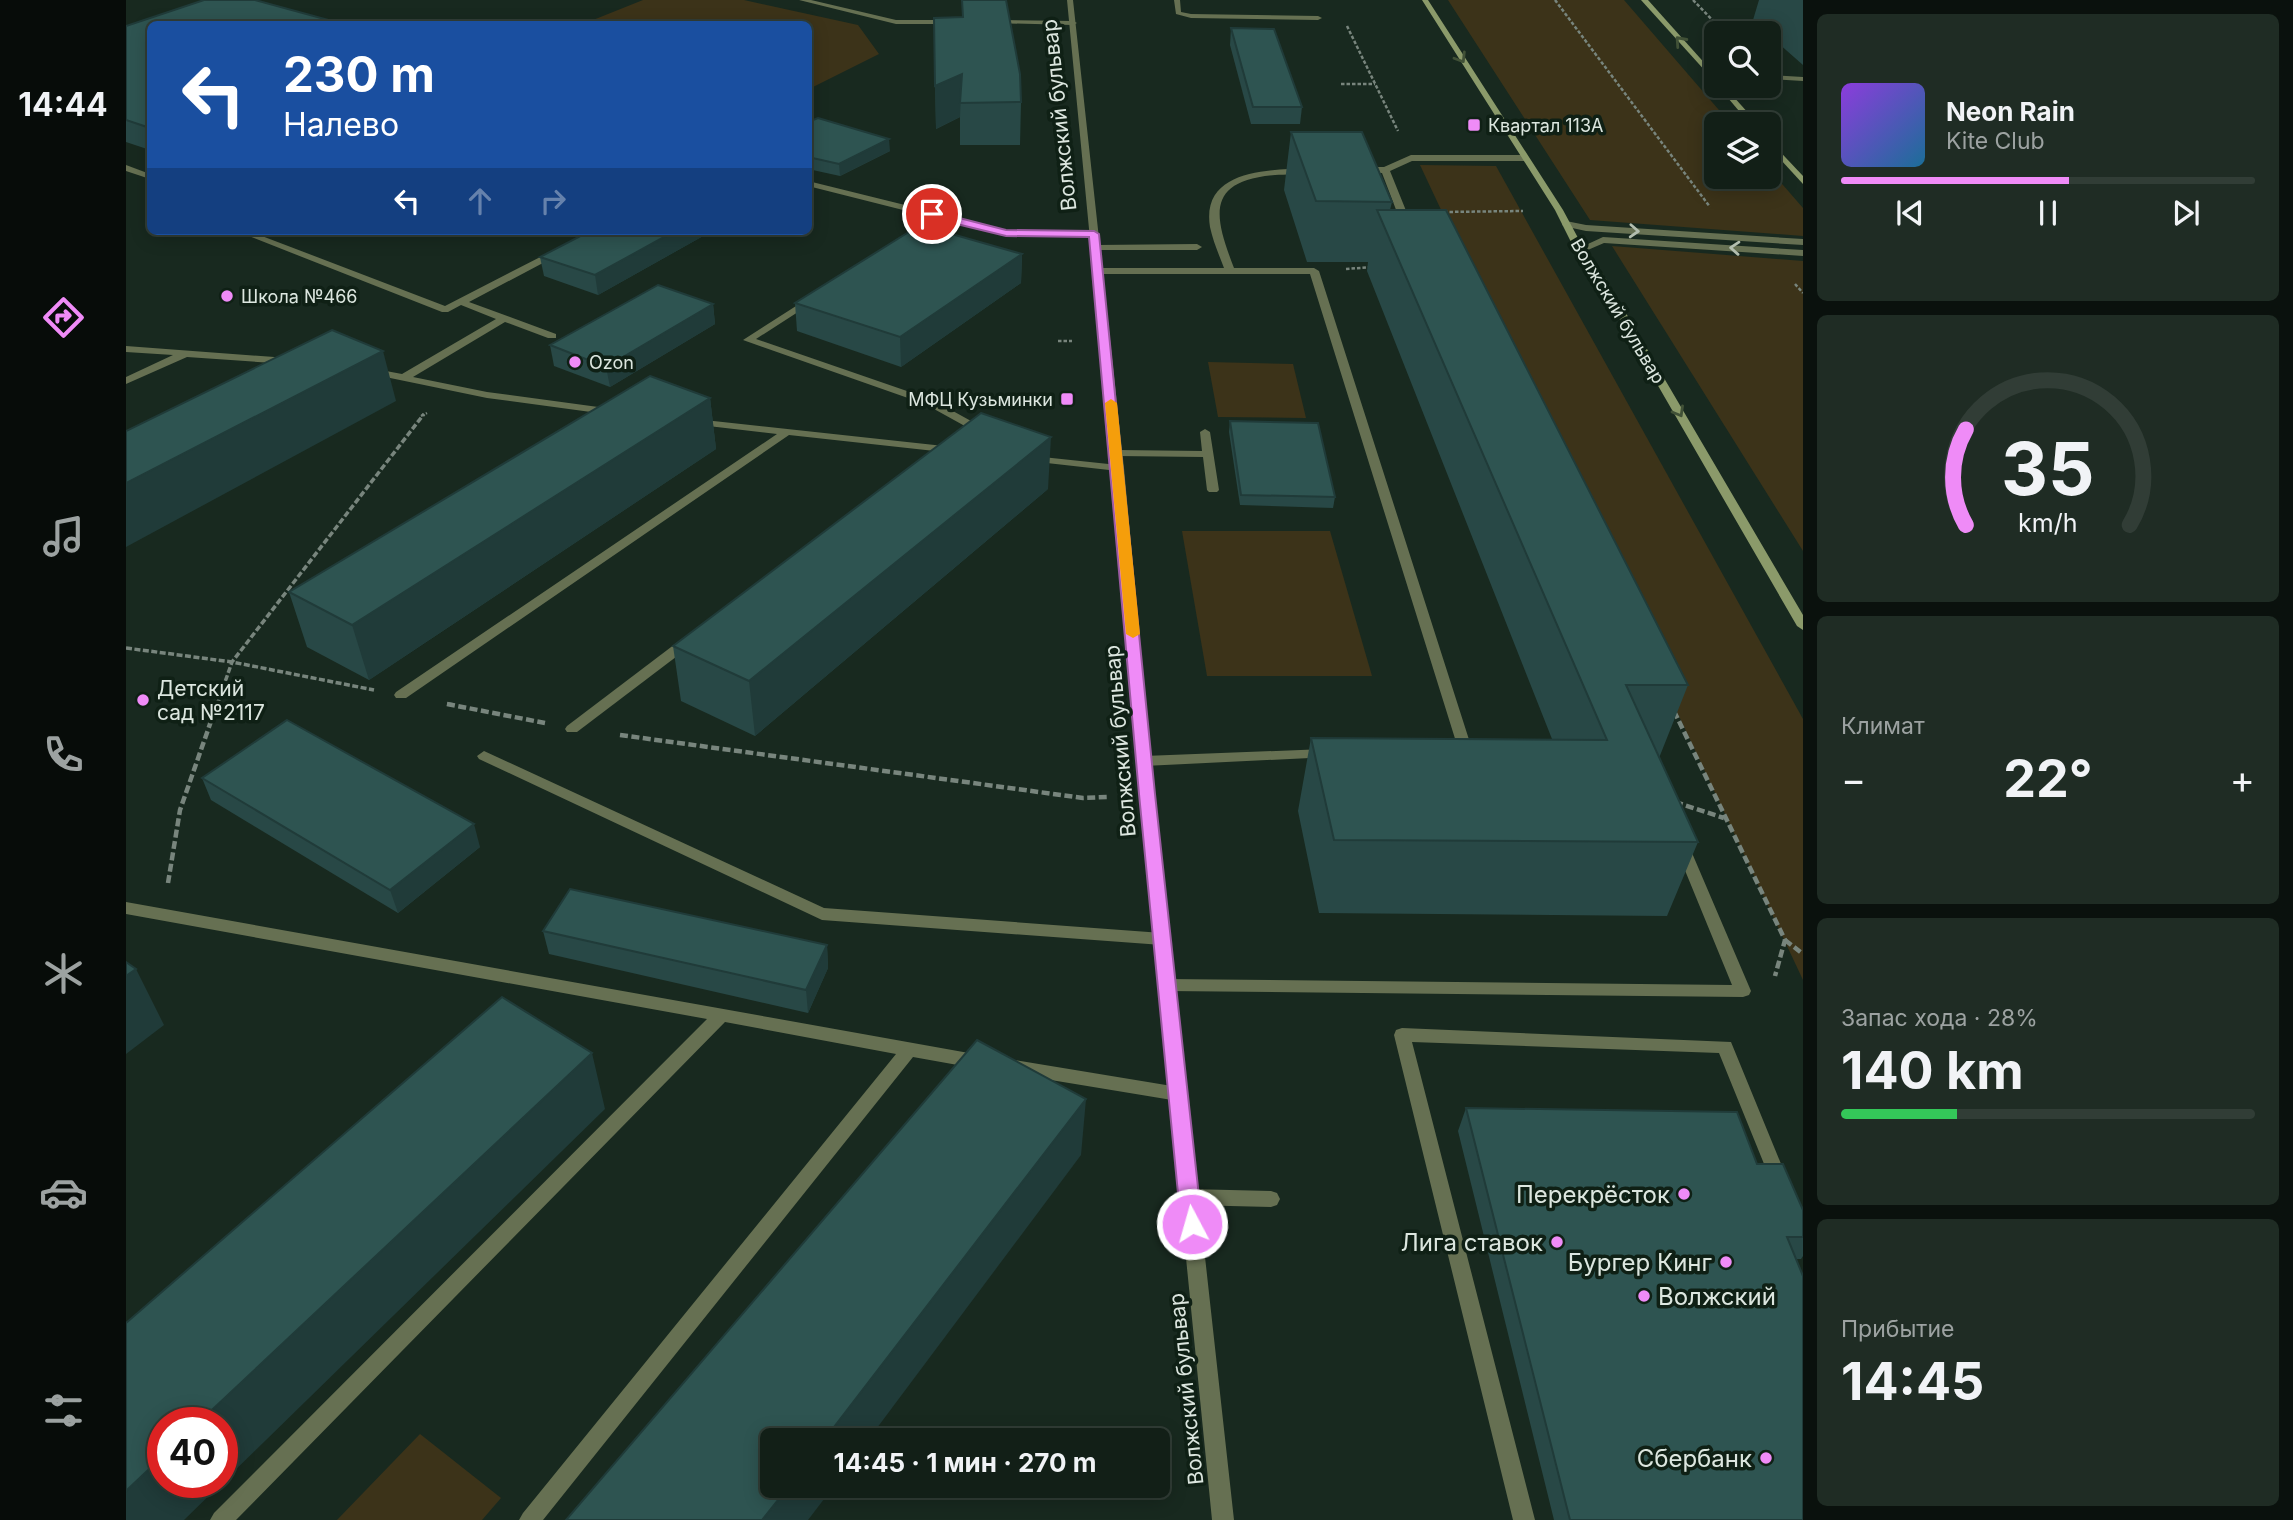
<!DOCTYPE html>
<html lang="ru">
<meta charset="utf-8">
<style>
:root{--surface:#121f17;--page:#1f2c24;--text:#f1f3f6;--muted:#9ca2a1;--line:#313d36;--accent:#ef8bf7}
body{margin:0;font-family:Inter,sans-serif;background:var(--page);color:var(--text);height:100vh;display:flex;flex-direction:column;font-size:26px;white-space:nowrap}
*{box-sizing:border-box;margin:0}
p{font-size:23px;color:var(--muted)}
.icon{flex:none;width:38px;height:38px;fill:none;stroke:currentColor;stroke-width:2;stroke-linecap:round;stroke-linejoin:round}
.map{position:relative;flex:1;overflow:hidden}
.side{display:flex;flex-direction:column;gap:14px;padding:14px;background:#0a110d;width:490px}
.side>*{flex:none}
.top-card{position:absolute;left:21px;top:21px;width:665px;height:214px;border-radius:10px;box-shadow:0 4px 18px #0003,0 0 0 2px var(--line);background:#1a4fa0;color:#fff;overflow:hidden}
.fabs{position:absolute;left:1578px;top:21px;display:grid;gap:14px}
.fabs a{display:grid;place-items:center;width:77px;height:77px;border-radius:10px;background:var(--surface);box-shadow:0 4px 18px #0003,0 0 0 2px var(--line);font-size:35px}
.speed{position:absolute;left:21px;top:1407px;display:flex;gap:14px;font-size:35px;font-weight:700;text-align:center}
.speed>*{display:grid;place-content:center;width:91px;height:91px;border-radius:50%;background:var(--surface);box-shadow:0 4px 18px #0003,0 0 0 2px var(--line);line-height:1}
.speed .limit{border:10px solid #d22;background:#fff;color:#111}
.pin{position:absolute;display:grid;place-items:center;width:60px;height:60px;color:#fff;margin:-30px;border:4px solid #fff;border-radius:50%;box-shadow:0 2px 7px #0007}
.me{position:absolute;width:77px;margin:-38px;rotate:354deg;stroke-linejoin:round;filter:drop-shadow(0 0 5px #0008)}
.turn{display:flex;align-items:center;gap:24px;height:147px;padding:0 21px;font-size:32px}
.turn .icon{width:91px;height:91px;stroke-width:2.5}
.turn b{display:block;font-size:49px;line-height:60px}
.lanes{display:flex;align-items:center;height:66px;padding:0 21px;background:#0003;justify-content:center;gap:35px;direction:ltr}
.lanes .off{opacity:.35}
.big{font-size:52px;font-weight:700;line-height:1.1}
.side .widget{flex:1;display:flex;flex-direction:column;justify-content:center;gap:10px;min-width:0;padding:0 24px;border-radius:10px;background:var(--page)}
.side .dial{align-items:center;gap:0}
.dial svg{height:182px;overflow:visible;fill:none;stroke:var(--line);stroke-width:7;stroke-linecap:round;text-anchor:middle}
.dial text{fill:var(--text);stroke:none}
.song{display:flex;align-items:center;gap:21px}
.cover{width:84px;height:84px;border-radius:10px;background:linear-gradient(135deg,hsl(270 70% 55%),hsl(200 70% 35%))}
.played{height:7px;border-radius:4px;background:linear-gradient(90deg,var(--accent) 55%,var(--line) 55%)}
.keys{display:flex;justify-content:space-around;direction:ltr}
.heat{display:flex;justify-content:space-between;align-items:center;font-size:38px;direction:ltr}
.charge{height:10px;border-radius:5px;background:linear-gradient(90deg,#34c759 28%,var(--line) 0)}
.trip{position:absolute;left:634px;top:1428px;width:410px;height:70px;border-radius:10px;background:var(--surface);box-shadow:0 4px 18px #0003,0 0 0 2px var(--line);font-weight:700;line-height:70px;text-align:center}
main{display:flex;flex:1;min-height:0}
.tab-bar{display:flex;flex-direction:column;width:126px;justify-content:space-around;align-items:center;background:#070c09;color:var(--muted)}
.tab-bar .icon{width:49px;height:49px}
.tab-bar .selected{color:var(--accent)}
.tab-bar b{font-size:32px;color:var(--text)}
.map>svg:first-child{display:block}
</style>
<main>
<nav class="tab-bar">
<b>14:44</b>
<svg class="icon selected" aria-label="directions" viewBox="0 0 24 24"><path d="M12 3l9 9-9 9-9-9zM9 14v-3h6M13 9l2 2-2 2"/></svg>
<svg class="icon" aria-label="music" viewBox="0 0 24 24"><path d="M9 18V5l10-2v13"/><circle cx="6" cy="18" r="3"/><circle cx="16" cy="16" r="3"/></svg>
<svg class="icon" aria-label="phone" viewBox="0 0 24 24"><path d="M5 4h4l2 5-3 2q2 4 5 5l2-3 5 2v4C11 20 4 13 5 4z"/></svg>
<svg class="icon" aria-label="climate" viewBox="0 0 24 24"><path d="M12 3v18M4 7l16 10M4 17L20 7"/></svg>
<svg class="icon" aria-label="car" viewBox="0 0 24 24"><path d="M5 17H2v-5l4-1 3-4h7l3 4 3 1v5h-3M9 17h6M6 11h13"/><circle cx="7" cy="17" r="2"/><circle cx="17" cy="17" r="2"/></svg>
<svg class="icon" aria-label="filters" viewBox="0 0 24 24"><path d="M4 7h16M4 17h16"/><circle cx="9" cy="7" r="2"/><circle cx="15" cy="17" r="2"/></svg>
</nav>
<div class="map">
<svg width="1677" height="1520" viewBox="0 0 1677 1520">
<rect width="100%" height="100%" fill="#18291f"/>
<g fill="#3c3319">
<path d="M517 0H618L732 25 753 54 683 89 682 24H457Z"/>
<path d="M1322 0H1498L1605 124H1591V177H1643V169L1677 208V236L1464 220Z"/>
<path d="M1294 165 1370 166 1677 719V980Z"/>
<path d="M1486 246 1677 261V551Z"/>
<path d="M1082 362 1167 364 1180 418 1092 417Z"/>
<path d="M1056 531H1204L1246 676H1081Z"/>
<path d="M294 1434 375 1498 356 1520H211Z"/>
</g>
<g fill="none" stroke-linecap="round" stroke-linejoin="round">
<g stroke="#78857d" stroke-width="2.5" stroke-dasharray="3.5 2" stroke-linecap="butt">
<path d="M1429 0 1584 207"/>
<path d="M1567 0 1599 33"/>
<path d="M1221 26 1272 131"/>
<path d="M1215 84H1249"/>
<path d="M1318 212 1397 211"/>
<path d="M1220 269 1246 267"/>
<path d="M1669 284 1677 293"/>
<path d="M932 341H946"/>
<path d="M295 416 301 413"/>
</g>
<g stroke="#78857d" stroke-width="3.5" stroke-dasharray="6 2.5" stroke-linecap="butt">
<path d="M0 648 106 662 248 690"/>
<path d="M321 704 328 705"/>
<path d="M91 705 106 662 298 414"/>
</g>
<g stroke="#78857d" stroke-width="4.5" stroke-dasharray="8 3.5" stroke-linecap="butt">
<path d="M321 704 419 723"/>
<path d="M1548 711 1659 940 1649 976"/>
<path d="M494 735 957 798 982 797"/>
<path d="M1549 802 1598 818"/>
<path d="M42 883 54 810 91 704"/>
<path d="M1659 940 1677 954"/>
</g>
<g fill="#667052" fill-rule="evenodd">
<path d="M673 0H685L770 20H826L830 22 826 24H770Z"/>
<path d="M1048 0H1054L1055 12 1065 14 1192 16 1196 18 1192 20 1065 18 1050 14Z"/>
<path d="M867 20 947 21 951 23 947 25 865 23Z"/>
<path d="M1643 75 1677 77V81L1643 79Z"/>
<path d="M1285 155H1398L1402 158 1398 161H1286L1264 171 1287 228 1282 231 1277 228 1256 173H1236L1232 170 1236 167H1258Z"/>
<path d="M0 165 24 174V179L0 171Z"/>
<path d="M1163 169 1177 168 1181 171C1173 176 1159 174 1149 175 1079 181 1088 216 1108 268H1188L1193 271 1346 749 1344 752 1331 755 1324 750 1331 745 1184 274H972L967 271 972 268H1098C1093 255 1087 241 1084 227 1076 177 1126 171 1163 169Z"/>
<path d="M682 181 880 230 968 231 973 234 968 237 880 236 682 186Z"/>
<path d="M110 231H123L319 306 426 251H432V255L343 302 430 334V338H422L379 322 287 377 361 392 487 409 492 412 487 415 361 398 240 373 239 371 244 368 276 374 370 319 335 305 322 312H316Z"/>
<path d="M970 245 1071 244 1076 247 1071 250H967V246Z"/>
<path d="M681 299 689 301 630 339 807 400 845 421 856 438 855 440H847L837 425 799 404 617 340Z"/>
<path d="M0 346 162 358 167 361 162 364 61 357 0 384V377L47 355 0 352Z"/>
<path d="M569 419 827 447 833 450 827 453 663 435 280 698H270L268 695 270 692 651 434 565 424V420Z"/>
<path d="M1079 429 1084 432 1093 490 1091 492H1083L1081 490 1077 457 991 456 985 453 991 450 1076 451 1074 432Z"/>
<path d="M907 456 992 465 998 468 992 471 903 461V457Z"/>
<path d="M562 637 568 641 567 644 451 732H441L439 729 441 726 557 638Z"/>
<path d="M1199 749 1206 754 1204 757 1018 766 1011 761 1018 756Z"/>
<path d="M358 751 698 908 1036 933 1042 935 1044 939 1042 943 1036 945 696 920 353 759 351 756Z"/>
<path d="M1556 841 1561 842 1563 846 1625 991 1623 995 1617 997 1041 991 1035 989 1033 985 1035 981 1041 979 1606 985 1549 846 1551 842Z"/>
<path d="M0 902 854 1055 860 1057 862 1062 860 1067 854 1069 787 1057 417 1520H393L397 1513 770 1054 599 1022 110 1520H84L88 1513 581 1019 0 914Z"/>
<path d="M1276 1028 1605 1042 1662 1181 1659 1186 1653 1189 1647 1186 1593 1053 1286 1042 1409 1520H1387L1268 1035 1270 1030Z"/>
<path d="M888 1060 1052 1087 1058 1089 1061 1094 1058 1099 1052 1101 888 1074 882 1072 880 1067 882 1062Z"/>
<path d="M1063 1189 1145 1191 1151 1193 1154 1199 1151 1205 1145 1207 1063 1205 1057 1203 1054 1197 1057 1191Z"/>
</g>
<g fill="#667052" fill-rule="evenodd">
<path d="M941 0H947L998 468 1028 794 1108 1520H1086L1014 794 986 468Z"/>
<path d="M1440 221 1460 225 1677 239V245L1460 231 1437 226 1436 224Z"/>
<path d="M1477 237 1677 250V256L1478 243 1457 252 1449 250Z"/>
</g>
<g fill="#8b9a6a" fill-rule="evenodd">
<path d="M1296 0H1302L1437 210 1458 249 1477 274 1677 615V630L1671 626 1468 275 1449 250 1429 210Z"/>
<path d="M1515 0H1522L1591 77V84Z"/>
<path d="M1591 85 1598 86 1632 124H1624Z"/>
<path d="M1643 140 1677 176V184L1643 147Z"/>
</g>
</g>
<g fill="#284846">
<path d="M836 0 895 102 894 145H834V117L810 129 808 18 836 17Z"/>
<path d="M1633 0H1677V65L1643 35V33H1641L1627 20Z"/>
<path d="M24 24V150L0 142V26Z"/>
<path d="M1105 28 1176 107 1174 124H1125L1104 45Z"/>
<path d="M682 122 764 151 714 176 682 169Z"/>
<path d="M1165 132 1266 202 1264 210 1562 685 1533 758 1572 842 1541 916 1193 913 1172 811 1185 738 1426 739 1241 271 1242 262H1181L1158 190Z"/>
<path d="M464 231H586L472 295 418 276 414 257Z"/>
<path d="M896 254 895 283 775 367 671 331 669 303Z"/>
<path d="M587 304 589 324 484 387 428 366 424 345Z"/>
<path d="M584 398 590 449 243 680 181 647 163 592Z"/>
<path d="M1104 421 1209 497 1207 508 1114 505 1103 432Z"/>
<path d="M922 489 629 736 555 701 547 646Z"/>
<path d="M76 778 354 847 272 913 85 800Z"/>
<path d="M417 931 701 945 702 968 682 1013 423 954Z"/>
<path d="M1340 1108 1631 1164 1677 1210V1256L1675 1259H1670L1677 1520H1428L1332 1131Z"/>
</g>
<g fill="#203b39">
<path d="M836 74 834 117 810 129 809 86Z"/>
<path d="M763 139 764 151 714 176 713 164Z"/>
<path d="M549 231H586L472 295 469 275Z"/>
<path d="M896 254 895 283 775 367 774 337Z"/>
<path d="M587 304 589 324 484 387 480 367Z"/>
<path d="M257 351 270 401 0 547V483Z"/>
<path d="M584 398 590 449 243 680 226 625Z"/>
<path d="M925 437 922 489 629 736 623 681Z"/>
<path d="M348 824 354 847 272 913 264 890Z"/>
<path d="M701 945 702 968 682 1013 680 990Z"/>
<path d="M10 969 38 1025 0 1054V976Z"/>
<path d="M466 1053 479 1109 58 1520H0V1491L37 1456V1482H96V1423H72Z"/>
<path d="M960 1099 955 1155 742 1440H698Z"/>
<path d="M663 1486H708L682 1520H636Z"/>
</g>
<g fill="#2e5451" stroke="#203b39" stroke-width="2">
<path d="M78 0H129L217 24H24V128L0 120V26Z"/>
<path d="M836 0H880L894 74 895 102 834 103 836 74 809 86 808 18 837 17Z"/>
<path d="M1105 28 1148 29 1176 107H1127Z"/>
<path d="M692 118 763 139 713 164 682 157V122Z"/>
<path d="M1165 132H1236L1266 202 1190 201Z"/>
<path d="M1251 210H1320L1562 685H1500L1572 842 1208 840 1185 738 1481 740Z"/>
<path d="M794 225 896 254 774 337 669 303Z"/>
<path d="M464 231H549L469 275 414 257Z"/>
<path d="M532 285 587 304 480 367 424 345Z"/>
<path d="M206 330 257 351 0 483V431Z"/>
<path d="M524 376 584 398 226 625 163 592Z"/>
<path d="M855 413 925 437 623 681 547 646Z"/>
<path d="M1104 421 1192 423 1209 497 1115 495Z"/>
<path d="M161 720 348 824 264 890 76 778Z"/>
<path d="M444 889 701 945 680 990 417 931Z"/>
<path d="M0 962 10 969 0 976Z"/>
<path d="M376 997 466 1053 72 1423H37V1456L0 1491V1323Z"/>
<path d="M851 1040 960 1099 698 1440H646V1486H663L636 1520H440Z"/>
<path d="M1340 1108 1611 1112 1631 1164H1657L1677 1210V1237H1661L1677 1276V1520H1444Z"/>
</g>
<defs><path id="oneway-chevron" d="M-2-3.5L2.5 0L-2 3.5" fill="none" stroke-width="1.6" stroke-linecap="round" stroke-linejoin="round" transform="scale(1.75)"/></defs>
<g stroke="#415137">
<use href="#oneway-chevron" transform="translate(1554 41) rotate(-132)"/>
<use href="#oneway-chevron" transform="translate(1335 58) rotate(58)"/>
<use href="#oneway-chevron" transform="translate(1553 412) rotate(60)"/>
</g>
<g stroke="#b3bdae">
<use href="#oneway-chevron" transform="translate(1508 231) rotate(3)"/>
<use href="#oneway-chevron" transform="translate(1609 248) rotate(-176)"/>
</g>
<path fill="#ef8bf7" stroke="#9b5aa1" stroke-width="2" d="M806 211 880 230 968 231 973 234 1029 794 1076 1224 1073 1230 1066 1233 1059 1230 1055 1224 1013 794 963 237 880 236 802 217Z"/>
<path fill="#f59e0b" d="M985 399 991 403 1014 634 1007 638 1000 634 979 403Z"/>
<g fill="#ef8bf7" stroke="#0f2015" stroke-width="2.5">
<rect x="1341" y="118" width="14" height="14" rx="3.5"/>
<circle cx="101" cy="296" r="7"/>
<circle cx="449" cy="362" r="7"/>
<rect x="934" y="392" width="14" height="14" rx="3.5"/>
<circle cx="17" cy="700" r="7"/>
<circle cx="1558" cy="1194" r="7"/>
<circle cx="1431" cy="1242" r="7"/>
<circle cx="1600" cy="1262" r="7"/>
<circle cx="1518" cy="1296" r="7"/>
<circle cx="1640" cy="1458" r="7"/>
</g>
<g text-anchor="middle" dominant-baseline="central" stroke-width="7" stroke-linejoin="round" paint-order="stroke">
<g font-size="18" fill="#dce6df" stroke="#0f2015" text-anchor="start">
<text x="1362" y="125">Квартал 113А</text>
<text x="115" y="296">Школа №466</text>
<text x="463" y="362">Ozon</text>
<text x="927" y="399" text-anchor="end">МФЦ Кузьминки</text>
</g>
<g font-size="18" fill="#dce6df" stroke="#0f2015">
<text transform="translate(1492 311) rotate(59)">Волжский бульвар</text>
</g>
<g font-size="21" fill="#dce6df" stroke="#0f2015">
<text transform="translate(933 115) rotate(-96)">Волжский бульвар</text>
<text transform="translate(994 741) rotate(-95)">Волжский бульвар</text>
<text transform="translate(1060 1389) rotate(-96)">Волжский бульвар</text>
</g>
<g font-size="21" fill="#dce6df" stroke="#0f2015" text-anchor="start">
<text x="31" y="688">Детский<tspan x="31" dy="24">сад №2117</tspan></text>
</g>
<g font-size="24" fill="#dce6df" stroke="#0f2015" text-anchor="end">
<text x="1544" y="1194">Перекрёсток</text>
<text x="1417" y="1242">Лига ставок</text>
<text x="1586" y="1262">Бургер Кинг</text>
<text x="1532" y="1296" text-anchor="start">Волжский</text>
<text x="1626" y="1458">Сбербанк</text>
</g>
</g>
</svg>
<div class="fabs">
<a><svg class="icon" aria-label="search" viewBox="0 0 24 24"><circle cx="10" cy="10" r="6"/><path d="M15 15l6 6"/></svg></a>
<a><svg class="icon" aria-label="layers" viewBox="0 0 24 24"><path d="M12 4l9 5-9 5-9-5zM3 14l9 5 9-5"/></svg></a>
</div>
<div class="speed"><div class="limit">40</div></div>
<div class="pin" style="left:806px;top:214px;background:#d93025"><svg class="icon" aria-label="arrive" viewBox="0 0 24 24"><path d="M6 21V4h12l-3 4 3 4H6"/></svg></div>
<svg class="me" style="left:1066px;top:1224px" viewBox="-20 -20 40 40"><circle r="17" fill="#ef8bf7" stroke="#fff" stroke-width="3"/><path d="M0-11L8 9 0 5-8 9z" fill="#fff"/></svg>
<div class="trip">14:45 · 1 мин · 270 m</div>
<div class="top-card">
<div class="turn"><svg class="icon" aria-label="left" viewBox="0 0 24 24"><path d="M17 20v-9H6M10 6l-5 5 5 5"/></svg><div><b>230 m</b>Налево</div></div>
<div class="lanes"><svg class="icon" aria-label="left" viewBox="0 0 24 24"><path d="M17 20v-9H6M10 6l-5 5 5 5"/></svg><svg class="icon off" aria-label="ahead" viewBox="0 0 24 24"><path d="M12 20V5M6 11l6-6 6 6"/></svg><svg class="icon off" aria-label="right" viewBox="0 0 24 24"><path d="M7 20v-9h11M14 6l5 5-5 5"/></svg></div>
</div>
</div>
<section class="side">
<div class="widget">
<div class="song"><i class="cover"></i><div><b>Neon Rain</b><p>Kite Club</p></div></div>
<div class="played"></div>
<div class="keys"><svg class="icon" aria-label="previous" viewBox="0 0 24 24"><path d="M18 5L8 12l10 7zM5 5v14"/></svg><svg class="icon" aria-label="pause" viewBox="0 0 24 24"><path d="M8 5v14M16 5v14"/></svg><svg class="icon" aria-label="next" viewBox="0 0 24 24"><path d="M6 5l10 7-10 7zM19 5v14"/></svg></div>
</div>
<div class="widget dial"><svg viewBox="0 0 100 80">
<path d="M14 69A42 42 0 1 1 86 69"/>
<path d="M14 69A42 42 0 0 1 14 27" stroke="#ef8bf7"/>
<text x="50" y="56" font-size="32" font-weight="700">35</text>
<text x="50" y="72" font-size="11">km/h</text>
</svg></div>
<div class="widget"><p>Климат</p>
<div class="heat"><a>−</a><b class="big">22°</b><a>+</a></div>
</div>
<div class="widget"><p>Запас хода · 28%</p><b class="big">140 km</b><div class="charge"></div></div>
<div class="widget"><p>Прибытие</p><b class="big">14:45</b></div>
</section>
</main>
